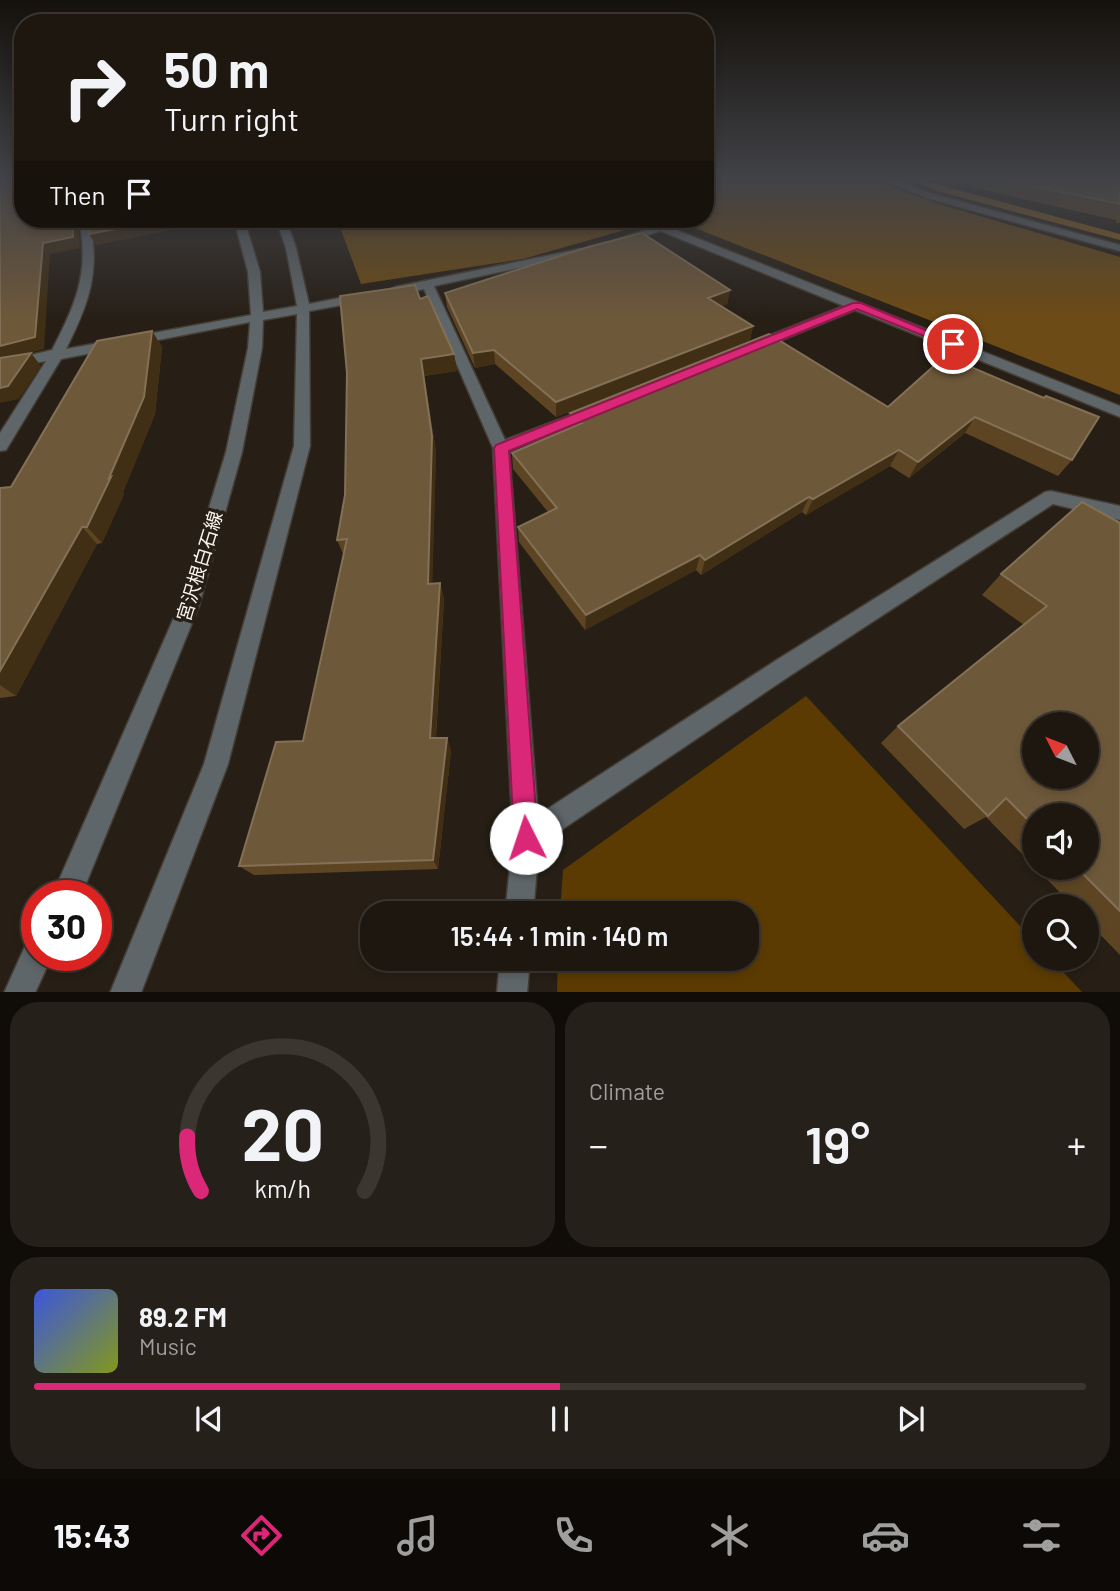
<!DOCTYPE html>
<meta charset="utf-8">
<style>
:root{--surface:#1d1710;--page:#252019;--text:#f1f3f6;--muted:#a09f9f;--line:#3b3630;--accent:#db2777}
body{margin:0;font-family:Barlow,"Noto Sans JP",sans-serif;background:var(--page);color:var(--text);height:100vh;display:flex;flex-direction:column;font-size:26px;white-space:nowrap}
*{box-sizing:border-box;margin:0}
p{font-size:23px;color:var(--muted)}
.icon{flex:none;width:38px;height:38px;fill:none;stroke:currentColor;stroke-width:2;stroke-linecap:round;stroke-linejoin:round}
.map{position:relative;height:992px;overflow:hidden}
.panel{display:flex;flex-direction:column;gap:10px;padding:10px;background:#100d09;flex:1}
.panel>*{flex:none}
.hud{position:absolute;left:14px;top:14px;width:700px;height:214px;border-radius:28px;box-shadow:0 4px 10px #0003,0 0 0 2px var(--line);background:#1d1710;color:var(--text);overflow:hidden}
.needle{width:46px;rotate:312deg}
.buttons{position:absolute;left:1022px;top:712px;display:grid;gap:14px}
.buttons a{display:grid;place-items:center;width:77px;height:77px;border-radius:50%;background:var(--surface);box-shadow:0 4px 10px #0003,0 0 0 2px var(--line);font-size:35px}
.speed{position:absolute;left:21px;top:880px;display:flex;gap:14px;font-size:35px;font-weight:700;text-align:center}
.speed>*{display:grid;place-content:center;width:91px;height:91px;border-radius:50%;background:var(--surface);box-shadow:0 4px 10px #0003,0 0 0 2px var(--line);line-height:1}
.speed .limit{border:10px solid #d22;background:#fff;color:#111}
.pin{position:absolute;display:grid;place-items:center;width:60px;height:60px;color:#fff;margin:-30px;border:4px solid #fff;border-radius:50%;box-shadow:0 2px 7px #0007}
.me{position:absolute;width:77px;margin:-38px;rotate:356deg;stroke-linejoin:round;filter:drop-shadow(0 0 5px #0008)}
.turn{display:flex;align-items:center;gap:24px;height:147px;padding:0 35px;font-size:32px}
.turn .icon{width:91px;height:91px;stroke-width:2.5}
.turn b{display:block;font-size:49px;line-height:60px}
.then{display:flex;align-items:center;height:66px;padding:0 35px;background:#0003;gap:14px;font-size:26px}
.big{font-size:52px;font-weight:600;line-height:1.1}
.panel .tile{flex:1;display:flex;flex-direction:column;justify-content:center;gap:10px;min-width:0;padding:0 24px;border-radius:28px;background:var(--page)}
.panel .dial{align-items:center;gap:0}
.dial svg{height:182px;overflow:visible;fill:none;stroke:var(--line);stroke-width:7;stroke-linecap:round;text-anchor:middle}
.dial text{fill:var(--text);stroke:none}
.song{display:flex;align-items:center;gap:21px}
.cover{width:84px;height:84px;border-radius:10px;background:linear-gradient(135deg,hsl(230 70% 55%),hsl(70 70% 35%))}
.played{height:7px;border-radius:4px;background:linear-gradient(90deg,var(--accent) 50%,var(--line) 50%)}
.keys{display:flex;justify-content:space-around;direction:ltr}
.heat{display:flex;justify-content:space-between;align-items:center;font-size:38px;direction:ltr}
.panel .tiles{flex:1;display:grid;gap:10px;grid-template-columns:1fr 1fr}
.tile:last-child{grid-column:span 2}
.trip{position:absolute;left:360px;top:901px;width:399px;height:70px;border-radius:28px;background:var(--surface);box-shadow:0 4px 10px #0003,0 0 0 2px var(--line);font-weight:600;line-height:70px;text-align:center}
.dock{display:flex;height:112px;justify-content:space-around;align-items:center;background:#0c0906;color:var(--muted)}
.dock .icon{width:49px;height:49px}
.dock .on{color:var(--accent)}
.dock b{font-size:32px;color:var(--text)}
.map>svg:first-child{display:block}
</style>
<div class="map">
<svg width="1120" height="993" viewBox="0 0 1120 993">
<rect width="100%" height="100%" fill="#271f16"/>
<path fill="#5b3b02" d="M806 696 1034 941V959H1051L1082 992H557L558 959H747V914L560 913 563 870Z"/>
<g fill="#6d4b16">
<path d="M705 180H874L942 205 1120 257V395L672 219H705Z"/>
<path d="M337 219H663L523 259 361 284Z"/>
</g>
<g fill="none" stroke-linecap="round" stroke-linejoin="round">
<path fill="#8f621c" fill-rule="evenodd" d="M911 180H922L1120 234V240L937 191Z"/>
<defs>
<g id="minor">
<path d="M884 180H896L933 194 1120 245V251L927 198Z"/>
<path d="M79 219H89C101 271 89 303 66 349L251 315 248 272 234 219H244L260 272 263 312 297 306 286 248 276 219H286L296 248 309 304 364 293 370 297 364 301 309 311 310 446 228 764 141 993H110L204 764 294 446 297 314 263 320 262 348 242 452 199 606 81 896H52L179 606 226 452 248 348 250 322 61 359 6 450 0 451V433L46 361 0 370V362L52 350C76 304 90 271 79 219Z"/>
<path d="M658 226H666L1120 406V417L855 310 760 349H750V343L844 306 661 231 621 243 616 240Z"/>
<path d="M580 249 585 252 584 254 434 286 505 440 587 409H597L600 412 597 415 509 451 538 815 775 661 1045 492 1051 491 1120 506V520L1053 504 791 675 539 845 533 914H505L513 838 493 448 424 289 395 295 389 291 395 287Z"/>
<path d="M37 940V956H52L35 993H4L26 944Z"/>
<path d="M500 959H530L527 993H497Z"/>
</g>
</defs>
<use href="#minor" stroke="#443d34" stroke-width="3"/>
<use href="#minor" fill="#5f6669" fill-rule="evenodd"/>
</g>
<g fill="#5d4524">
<path d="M973 180H1120V223H1116V220L970 187Z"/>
<path d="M730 290 727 304 721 306 753 326 750 340 556 417 495 364 475 368 447 307 445 293Z"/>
<path d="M420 299 454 354 457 371 424 376 436 452 432 583H440L444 599 436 738H447L451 751 438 869 254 875 239 866 303 741 344 556 337 540Z"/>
<path d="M152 331 162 347 155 414 123 492 124 494 102 543 97 544 16 696 0 698V488L11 487Z"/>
<path d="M945 356 1072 460 1058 476 965 433 909 478 890 466 806 515 802 512 701 575 696 570 585 630 519 542 518 527 548 512 513 469 512 453 570 428V413L888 407Z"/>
<path d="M1120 523V955L1087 921V906H1073L1036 868H1087L1034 816V866L986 817 964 829 881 743 898 726 1024 625 982 595 1001 574Z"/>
</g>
<g fill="#402e15">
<path d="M72 219H77L80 248 50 254 44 349 0 361V346L43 243Z"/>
<path d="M170 219H175L178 229 96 245 89 234Z"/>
<path d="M730 290 727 304 705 312 708 298Z"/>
<path d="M753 326 750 340 556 417V402Z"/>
<path d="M152 331 162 347 155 414 123 492 124 494 102 543 87 527Z"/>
<path d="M494 350 495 364 475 368 473 353Z"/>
<path d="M31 353 41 366 19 399 0 403V388Z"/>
<path d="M454 354 457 371 424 376 436 452 432 599 428 584 421 359Z"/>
<path d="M975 417 965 433 909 478 918 462Z"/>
<path d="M899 450 890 466 806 515 813 499Z"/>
<path d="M809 497 802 512 701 575 705 560Z"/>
<path d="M82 527 97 544 16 696 0 685V671Z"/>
<path d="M700 555 696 570 585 630 586 615Z"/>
<path d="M440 583 444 599 435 751 430 738Z"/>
<path d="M447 738 451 751 438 869 433 860Z"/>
</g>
<g fill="#6e583a" stroke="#837056" stroke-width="2" fill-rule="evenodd">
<path d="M0 180H23V219H72L73 237 43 243 35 337 0 346Z"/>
<path d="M1003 180H1110L1120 182V204Z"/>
<path d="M87 219H170L89 234Z"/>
<path d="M642 233 730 290 708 298 753 326 556 402 494 350 473 353 445 293 588 247Z"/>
<path d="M415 285 420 299 428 296 454 354 421 359 432 436 428 584 440 583 430 738H447L433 860 239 866 276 742 303 741 347 539 337 540 345 495 347 373 340 296Z"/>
<path d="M152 331 144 397 109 478 111 477 87 527H82L0 671V488L11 487 97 341Z"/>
<path d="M769 334 888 407 945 356 1044 398 1046 396 1099 417 1072 460 975 417 918 462 899 450 813 499 809 497 705 560 700 555 586 615 518 527 557 508 512 453 582 423 570 413Z"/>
<path d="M31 353 8 386 0 388V358Z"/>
<path d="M1082 502 1120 523V911L1077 868H1087V816H1034V826L1006 798 988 816 898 726 1047 606 1001 574ZM1034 724H1087V777H1034Z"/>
</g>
<linearGradient id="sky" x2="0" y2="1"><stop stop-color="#15110c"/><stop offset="0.56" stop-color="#414247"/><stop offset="1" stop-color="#414247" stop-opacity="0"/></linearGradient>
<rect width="1120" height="319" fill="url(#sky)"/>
<path fill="#db2777" stroke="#8e194d" stroke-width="2" d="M853 303H861L959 344 949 346 857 309 509 451 538 838 535 847 526 850 518 847 514 838 494 448 496 445Z"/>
<g text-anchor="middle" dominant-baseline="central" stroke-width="7" stroke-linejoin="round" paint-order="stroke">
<g font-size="19" fill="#f9f3ed" stroke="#271f16">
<text transform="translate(199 566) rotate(-73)">宮沢根白石線</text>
</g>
</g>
</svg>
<div class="buttons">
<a><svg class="needle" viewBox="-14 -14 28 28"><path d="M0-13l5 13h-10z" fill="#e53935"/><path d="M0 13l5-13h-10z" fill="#a09f9f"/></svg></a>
<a><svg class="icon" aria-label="sound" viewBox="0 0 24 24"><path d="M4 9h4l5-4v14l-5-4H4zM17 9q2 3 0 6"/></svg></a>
<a><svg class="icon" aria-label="search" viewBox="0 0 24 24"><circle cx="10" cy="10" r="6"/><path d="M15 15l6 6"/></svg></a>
</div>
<div class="speed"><div class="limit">30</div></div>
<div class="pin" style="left:953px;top:344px;background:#d93025"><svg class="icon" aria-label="arrive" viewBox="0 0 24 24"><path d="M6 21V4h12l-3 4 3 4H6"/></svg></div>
<svg class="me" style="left:526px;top:838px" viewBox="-20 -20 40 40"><circle r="19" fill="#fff"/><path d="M0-13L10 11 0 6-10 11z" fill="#db2777"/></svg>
<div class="trip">15:44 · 1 min · 140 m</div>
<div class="hud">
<div class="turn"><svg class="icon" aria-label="right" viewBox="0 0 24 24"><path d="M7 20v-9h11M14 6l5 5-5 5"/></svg><div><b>50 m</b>Turn right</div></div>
<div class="then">Then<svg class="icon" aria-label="arrive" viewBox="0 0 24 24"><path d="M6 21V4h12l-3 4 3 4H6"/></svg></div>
</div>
</div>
<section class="panel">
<div class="tiles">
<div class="tile dial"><svg viewBox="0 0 100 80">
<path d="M14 69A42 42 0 1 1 86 69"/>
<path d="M14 69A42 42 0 0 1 8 45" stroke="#db2777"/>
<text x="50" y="56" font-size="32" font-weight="700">20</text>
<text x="50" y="72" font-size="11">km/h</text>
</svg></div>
<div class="tile"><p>Climate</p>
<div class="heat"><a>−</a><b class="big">19°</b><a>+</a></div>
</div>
<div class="tile">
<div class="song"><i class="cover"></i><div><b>89.2 FM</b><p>Music</p></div></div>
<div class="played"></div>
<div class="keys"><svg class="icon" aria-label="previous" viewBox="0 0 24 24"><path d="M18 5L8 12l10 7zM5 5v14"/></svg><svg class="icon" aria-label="pause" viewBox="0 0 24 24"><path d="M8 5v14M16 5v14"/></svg><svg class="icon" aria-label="next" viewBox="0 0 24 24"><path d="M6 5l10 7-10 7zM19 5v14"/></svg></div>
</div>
</div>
</section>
<nav class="dock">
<b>15:43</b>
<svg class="icon on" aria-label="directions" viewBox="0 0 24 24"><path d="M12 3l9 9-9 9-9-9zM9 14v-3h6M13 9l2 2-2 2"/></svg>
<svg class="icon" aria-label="music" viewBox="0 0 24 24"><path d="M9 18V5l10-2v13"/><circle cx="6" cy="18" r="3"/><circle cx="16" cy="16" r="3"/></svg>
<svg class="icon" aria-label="phone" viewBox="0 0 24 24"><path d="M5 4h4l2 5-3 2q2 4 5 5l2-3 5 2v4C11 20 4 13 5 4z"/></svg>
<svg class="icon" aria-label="climate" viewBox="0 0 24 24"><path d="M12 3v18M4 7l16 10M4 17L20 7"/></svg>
<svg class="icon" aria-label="car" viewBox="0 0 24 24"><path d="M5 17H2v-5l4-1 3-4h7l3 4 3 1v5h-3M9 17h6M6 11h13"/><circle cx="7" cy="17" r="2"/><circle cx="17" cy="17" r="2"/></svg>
<svg class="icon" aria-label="filters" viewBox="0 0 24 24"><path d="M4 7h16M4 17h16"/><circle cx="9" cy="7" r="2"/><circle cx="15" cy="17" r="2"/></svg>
</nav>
